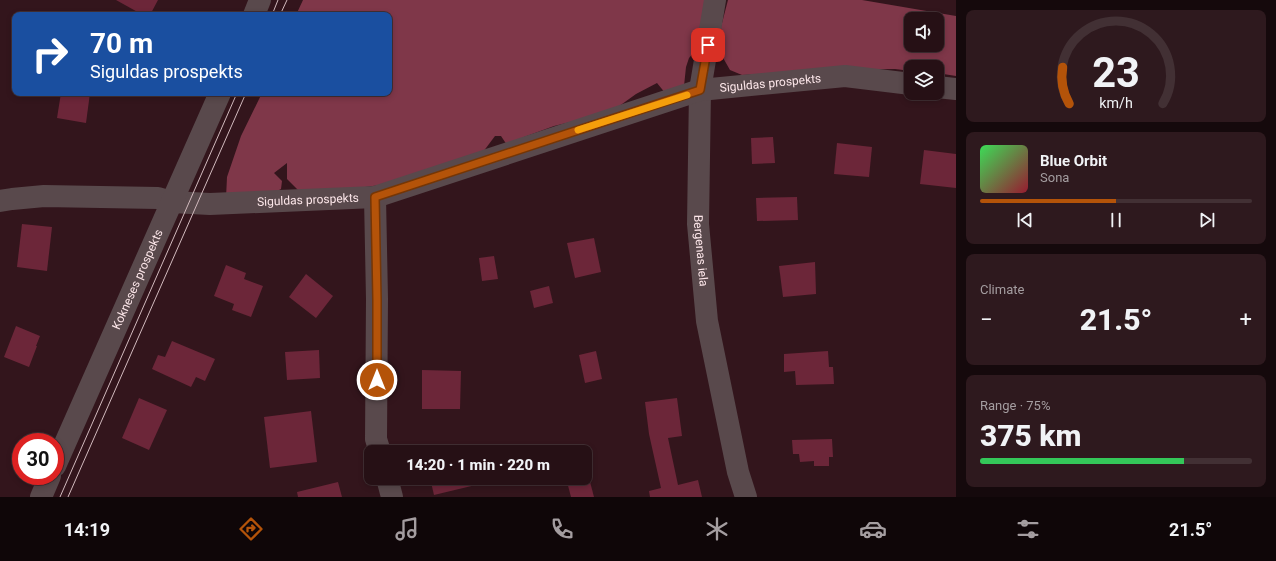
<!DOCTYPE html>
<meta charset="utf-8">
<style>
:root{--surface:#261015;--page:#2e191e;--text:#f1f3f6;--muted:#a49da0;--line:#423034;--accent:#b45309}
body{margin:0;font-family:Roboto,sans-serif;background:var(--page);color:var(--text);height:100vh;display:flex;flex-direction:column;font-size:15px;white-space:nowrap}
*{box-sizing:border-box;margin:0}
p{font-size:13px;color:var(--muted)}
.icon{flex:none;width:22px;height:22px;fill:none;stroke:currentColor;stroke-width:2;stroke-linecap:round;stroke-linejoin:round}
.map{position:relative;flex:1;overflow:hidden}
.drawer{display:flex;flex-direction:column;gap:10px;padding:10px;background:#15090c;width:320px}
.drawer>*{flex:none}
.guide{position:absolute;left:12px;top:12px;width:380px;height:84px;border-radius:8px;box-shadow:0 2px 6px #0003,0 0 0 1px var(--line);background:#1a4fa0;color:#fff;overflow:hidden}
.controls{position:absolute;left:904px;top:12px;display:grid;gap:8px}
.controls a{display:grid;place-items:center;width:40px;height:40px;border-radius:8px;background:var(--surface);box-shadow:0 2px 6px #0003,0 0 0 1px var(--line);font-size:20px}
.speed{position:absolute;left:12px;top:433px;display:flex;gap:8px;font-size:20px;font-weight:700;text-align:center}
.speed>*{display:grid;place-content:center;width:52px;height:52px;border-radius:50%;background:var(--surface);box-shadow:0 2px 6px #0003,0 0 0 1px var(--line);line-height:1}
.speed .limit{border:6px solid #d22;background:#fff;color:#111}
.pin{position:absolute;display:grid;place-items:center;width:34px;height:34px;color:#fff;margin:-17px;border-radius:8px;box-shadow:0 2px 6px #0006}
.me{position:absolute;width:44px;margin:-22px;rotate:0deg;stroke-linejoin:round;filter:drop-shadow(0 0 3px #0008)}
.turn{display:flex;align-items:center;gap:14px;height:84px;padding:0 12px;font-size:18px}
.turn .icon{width:52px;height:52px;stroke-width:2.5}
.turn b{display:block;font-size:28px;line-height:34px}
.big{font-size:30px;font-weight:800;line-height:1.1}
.drawer .widget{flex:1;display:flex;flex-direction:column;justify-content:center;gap:6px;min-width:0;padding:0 14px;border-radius:8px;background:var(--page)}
.drawer .dial{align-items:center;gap:0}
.dial svg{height:104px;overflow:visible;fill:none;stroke:var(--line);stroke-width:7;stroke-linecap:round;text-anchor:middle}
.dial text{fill:var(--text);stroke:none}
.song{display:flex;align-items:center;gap:12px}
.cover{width:48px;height:48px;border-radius:6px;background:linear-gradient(135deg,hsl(130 70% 55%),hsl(350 70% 35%))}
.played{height:4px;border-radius:2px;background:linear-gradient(90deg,var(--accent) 50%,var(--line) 50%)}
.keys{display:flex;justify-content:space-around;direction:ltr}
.heat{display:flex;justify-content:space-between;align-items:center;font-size:22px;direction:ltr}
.charge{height:6px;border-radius:3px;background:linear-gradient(90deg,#34c759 75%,var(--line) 0)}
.trip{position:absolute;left:364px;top:445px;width:228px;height:40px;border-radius:8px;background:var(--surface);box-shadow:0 2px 6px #0003,0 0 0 1px var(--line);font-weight:800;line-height:40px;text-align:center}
.dock{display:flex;height:64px;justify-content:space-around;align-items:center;background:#0f0608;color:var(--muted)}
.dock .icon{width:28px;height:28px}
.dock .on{color:var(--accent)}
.dock b{font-size:18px;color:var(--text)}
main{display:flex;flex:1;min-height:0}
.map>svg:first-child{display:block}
</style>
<main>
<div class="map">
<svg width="956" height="497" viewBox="0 0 956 497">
<rect width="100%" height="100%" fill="#33151c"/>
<g fill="#7f3749" fill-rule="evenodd">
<path d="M303 0H709L701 44 689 58 686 67 684 86 666 94 657 83 636 94 611 112 554 126 524 137 509 148 501 136H495L483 152 404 182 303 195 287 179V163L274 173 282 181 281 189 269 195 226 198 227 177 241 136 262 93H389V15H296Z"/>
<path d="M728 0H862L956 16V76L937 73V67H911V71L895 69 829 70 742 75 730 70 722 56 721 27ZM911 19H937V45H911Z"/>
</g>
<g fill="#6c2639">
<path d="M116 0H158L150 15H143Z"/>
<path d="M61 93H90L86 123 57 118Z"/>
<path d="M773 137 775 163 752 164 751 138Z"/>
<path d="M837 143 872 147 869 177 834 174Z"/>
<path d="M924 150 956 154V188L920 184Z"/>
<path d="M797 197 798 220 757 221 756 198Z"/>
<path d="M22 224 52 227 47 271 17 267Z"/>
<path d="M594 238 601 272 575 278 567 243Z"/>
<path d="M494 256 498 279 482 281 479 258Z"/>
<path d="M815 262 816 294 783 297 779 266Z"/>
<path d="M226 265 246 273 244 279 263 286 251 317 232 310 234 304 214 296Z"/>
<path d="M306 274 333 296 316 318 289 297Z"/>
<path d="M549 286 553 303 534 308 530 291Z"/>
<path d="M16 326 40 336 36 346H37L29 367 4 357Z"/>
<path d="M172 341 215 359 205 381 196 377 191 387 152 369 158 355 165 357Z"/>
<path d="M319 350 320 378 287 380 285 352Z"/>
<path d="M596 351 602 379 585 383 579 355Z"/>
<path d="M828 351 829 367H833L834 384 796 385 795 371 784 372V354Z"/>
<path d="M422 370 461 371 460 409H422Z"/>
<path d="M139 398 167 410 149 450 122 438Z"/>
<path d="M677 398 682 436 668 438 678 485 698 480 702 497H650L649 491 661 488 649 434 645 402Z"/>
<path d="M311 411 317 462 270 468 264 417Z"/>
<path d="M832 439 833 457H829V466H814V461L800 462 799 454H793L792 440Z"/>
<path d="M430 478H483L484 483 434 495Z"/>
<path d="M566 478H589L594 497H571Z"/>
<path d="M338 482 342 497H298L297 492Z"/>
</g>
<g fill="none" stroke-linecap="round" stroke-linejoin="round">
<g stroke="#59494c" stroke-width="22">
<path id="s1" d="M715 0 700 90 698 224 707 321 738 472 746 497"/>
<path d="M254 15 260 0"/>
<path d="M937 87 956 89"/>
<path d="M375 197 377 299 376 439 380 452"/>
<path id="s2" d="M0 201 12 199 44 196 158 198 172 202 210 204 375 197 700 90 845 76 911 84"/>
<path id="s3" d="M55 466 220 93"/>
<path d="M387 478 392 497"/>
<path d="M41 497 50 476"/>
</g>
<g stroke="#d2babe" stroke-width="1">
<path d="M272 15 278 0"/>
<path d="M280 15 287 0"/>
<path d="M60 497 237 93"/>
<path d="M68 497 246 93"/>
</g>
</g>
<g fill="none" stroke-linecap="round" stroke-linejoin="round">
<defs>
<path id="route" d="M377 380V300L375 197 700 90 708 45"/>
</defs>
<use href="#route" stroke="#753606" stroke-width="10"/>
<use href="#route" stroke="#b45309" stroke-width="7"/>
<path stroke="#f59e0b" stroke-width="7" d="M578 130 687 95"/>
</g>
<g text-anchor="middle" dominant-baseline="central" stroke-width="4" stroke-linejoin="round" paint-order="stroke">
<g font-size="12" fill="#fce6e9" stroke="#33151c">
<text stroke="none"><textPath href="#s2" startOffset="789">Siguldas prospekts</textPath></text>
<text stroke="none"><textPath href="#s2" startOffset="309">Siguldas prospekts</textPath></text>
<text stroke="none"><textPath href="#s1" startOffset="252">Bergenas iela</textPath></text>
<text stroke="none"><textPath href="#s3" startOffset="204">Kokneses prospekts</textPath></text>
</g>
</g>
</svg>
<div class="controls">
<a><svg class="icon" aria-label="sound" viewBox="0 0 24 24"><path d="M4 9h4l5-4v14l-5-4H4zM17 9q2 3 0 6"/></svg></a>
<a><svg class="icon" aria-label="layers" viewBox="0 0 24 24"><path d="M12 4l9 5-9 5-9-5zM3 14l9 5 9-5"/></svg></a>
</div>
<div class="speed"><div class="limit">30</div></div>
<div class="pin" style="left:708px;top:45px;background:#d93025"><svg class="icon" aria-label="arrive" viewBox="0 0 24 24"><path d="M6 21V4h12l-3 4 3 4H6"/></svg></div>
<svg class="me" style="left:377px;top:380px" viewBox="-20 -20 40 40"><circle r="17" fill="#b45309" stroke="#fff" stroke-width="3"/><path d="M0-11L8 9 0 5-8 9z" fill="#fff"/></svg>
<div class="trip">14:20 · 1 min · 220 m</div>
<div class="guide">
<div class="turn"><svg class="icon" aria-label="right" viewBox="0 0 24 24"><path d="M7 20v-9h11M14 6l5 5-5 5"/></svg><div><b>70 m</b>Siguldas prospekts</div></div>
</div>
</div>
<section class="drawer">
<div class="widget dial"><svg viewBox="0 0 100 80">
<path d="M14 69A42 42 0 1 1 86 69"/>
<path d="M14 69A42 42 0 0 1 9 41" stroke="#b45309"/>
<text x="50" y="56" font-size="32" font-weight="700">23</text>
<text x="50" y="72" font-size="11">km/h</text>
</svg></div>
<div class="widget">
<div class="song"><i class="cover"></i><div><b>Blue Orbit</b><p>Sona</p></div></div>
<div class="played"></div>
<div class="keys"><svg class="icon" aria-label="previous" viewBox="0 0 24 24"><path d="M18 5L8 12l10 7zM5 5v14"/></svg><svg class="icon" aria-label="pause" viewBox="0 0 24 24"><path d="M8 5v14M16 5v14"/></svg><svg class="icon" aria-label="next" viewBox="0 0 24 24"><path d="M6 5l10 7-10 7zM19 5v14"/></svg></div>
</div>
<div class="widget"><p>Climate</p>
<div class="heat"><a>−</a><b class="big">21.5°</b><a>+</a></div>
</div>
<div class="widget"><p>Range · 75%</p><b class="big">375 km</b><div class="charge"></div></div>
</section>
</main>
<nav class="dock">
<b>14:19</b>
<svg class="icon on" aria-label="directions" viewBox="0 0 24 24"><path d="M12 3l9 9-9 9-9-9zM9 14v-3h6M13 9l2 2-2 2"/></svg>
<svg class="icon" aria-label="music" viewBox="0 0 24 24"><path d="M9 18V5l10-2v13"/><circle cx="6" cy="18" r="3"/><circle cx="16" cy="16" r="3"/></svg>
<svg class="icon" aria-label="phone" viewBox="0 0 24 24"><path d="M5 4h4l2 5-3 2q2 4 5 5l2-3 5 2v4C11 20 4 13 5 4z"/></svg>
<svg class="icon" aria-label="climate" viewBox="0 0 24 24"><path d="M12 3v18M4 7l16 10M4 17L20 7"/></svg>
<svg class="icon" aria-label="car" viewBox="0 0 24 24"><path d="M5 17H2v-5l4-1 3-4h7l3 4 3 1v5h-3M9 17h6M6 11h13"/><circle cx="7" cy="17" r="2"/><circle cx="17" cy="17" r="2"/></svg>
<svg class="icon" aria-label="filters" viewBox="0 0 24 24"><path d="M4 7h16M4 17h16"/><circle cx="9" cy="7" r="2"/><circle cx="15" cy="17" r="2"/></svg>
<b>21.5°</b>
</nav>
